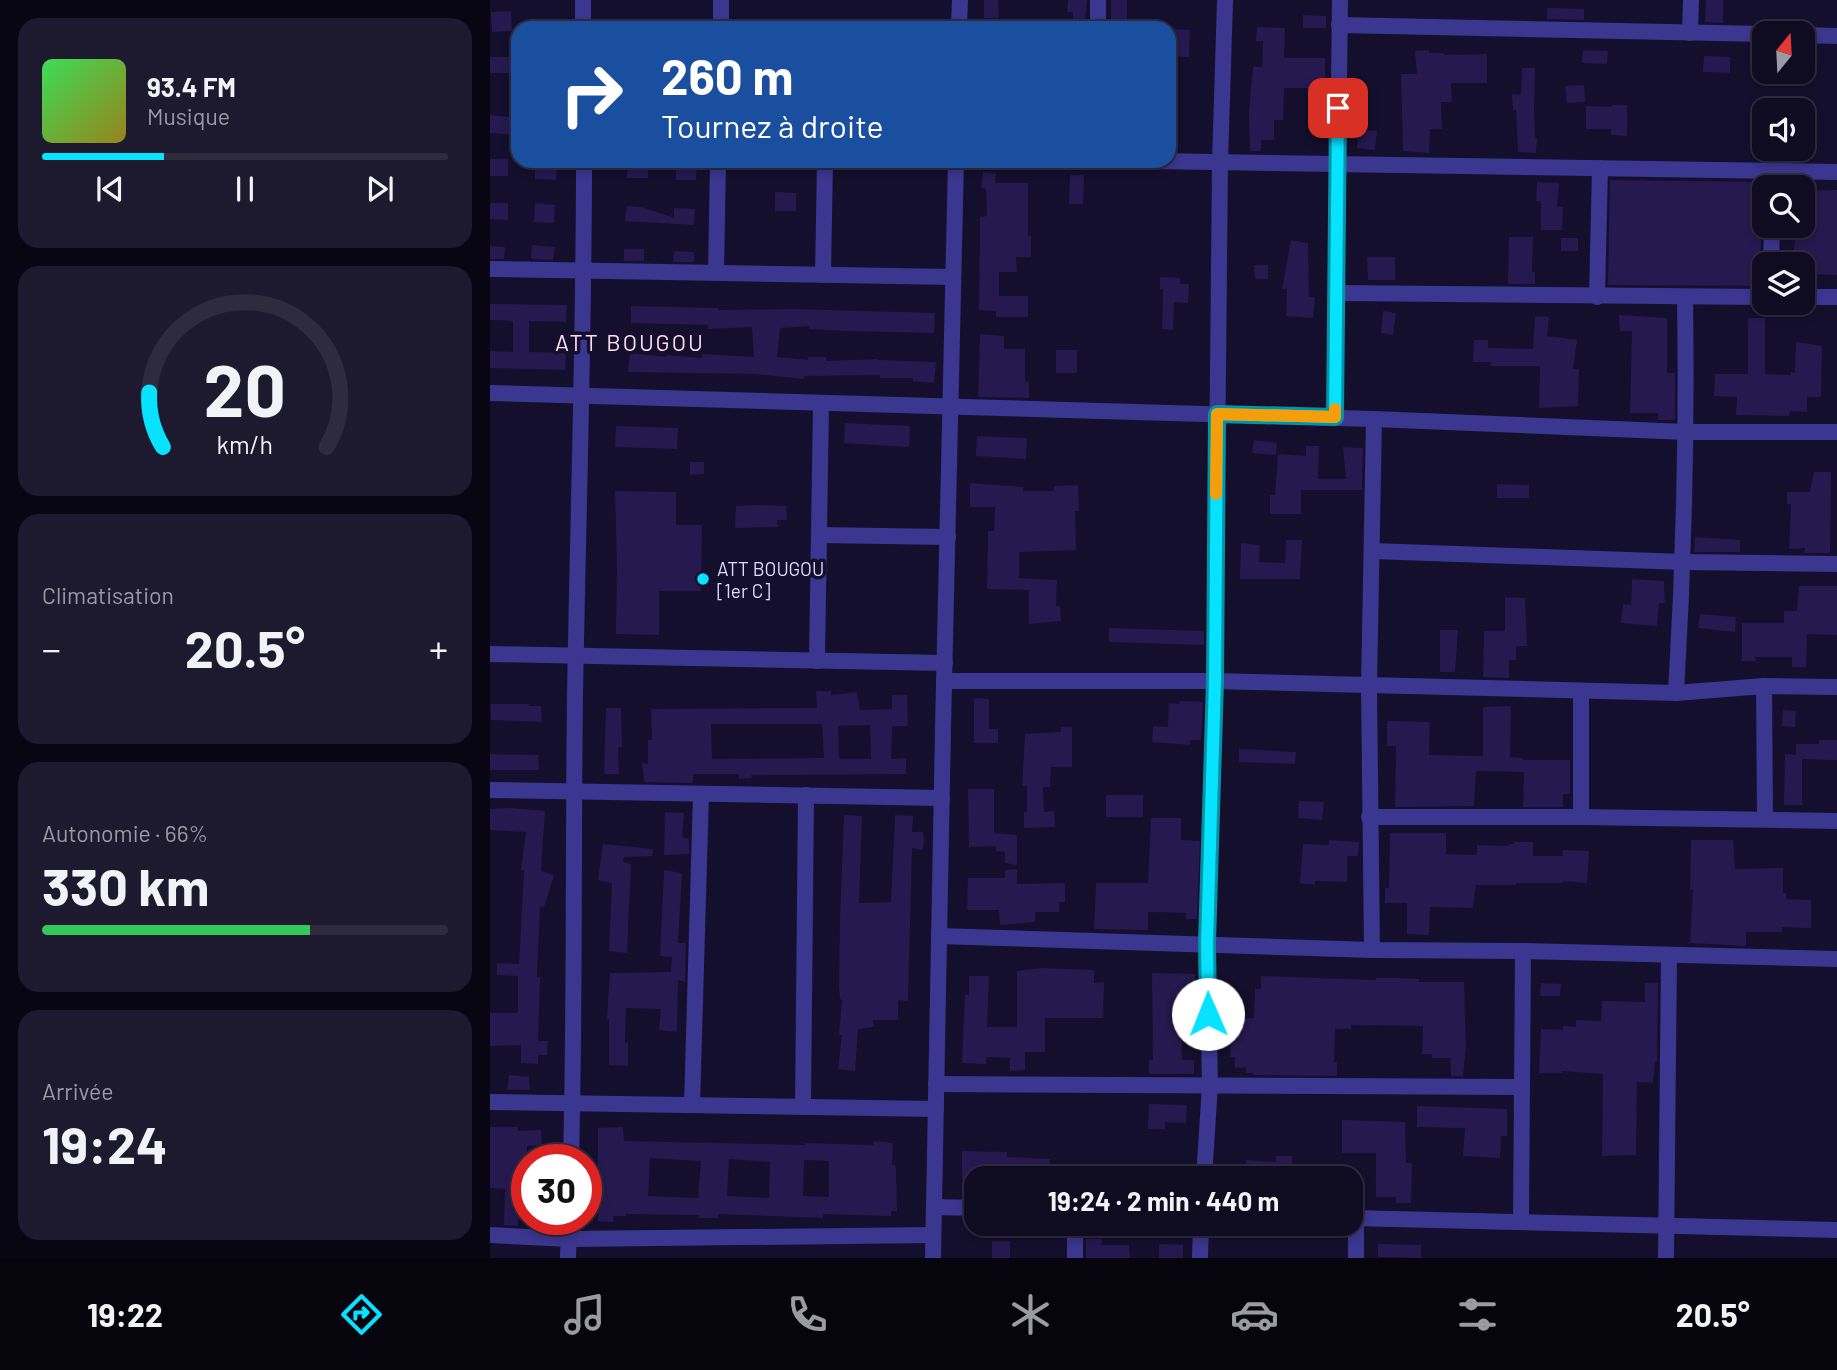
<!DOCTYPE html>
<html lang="fr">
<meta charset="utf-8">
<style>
:root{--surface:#0f0b21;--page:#1d192e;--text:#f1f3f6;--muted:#9b9ba5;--line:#2f2b3f;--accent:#06e2ff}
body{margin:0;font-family:Barlow,sans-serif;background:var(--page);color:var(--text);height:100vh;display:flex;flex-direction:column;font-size:26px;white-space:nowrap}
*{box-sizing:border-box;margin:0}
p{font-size:23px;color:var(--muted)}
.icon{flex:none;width:38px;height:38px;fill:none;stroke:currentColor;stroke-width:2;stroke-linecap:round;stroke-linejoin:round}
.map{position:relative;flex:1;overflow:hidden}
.panel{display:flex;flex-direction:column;gap:18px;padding:18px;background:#080612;width:490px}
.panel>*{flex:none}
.hud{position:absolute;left:21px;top:21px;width:665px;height:147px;border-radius:21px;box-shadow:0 4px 10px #0003,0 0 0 2px var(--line);background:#1a4fa0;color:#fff;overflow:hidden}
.needle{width:46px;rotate:18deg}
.tools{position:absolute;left:1262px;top:21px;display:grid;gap:14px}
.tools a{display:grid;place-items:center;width:63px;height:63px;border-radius:14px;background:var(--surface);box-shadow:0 4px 10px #0003,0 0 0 2px var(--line);font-size:35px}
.speed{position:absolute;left:21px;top:1144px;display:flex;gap:14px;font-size:35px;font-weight:700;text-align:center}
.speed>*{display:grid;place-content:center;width:91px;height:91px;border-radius:50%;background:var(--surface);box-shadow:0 4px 10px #0003,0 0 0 2px var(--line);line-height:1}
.speed .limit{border:10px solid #d22;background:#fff;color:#111}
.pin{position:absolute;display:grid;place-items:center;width:60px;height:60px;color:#fff;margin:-30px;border-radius:14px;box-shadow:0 4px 10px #0006}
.me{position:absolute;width:77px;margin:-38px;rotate:359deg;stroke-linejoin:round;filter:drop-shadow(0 0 5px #0008)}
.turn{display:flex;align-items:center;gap:24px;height:147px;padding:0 35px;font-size:32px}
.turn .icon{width:91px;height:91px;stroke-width:2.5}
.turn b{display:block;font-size:49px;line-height:60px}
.big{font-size:52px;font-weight:700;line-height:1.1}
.panel .tile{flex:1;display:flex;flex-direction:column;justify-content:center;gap:10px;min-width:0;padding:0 24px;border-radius:21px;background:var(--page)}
.panel .dial{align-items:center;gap:0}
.dial svg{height:182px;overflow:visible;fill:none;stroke:var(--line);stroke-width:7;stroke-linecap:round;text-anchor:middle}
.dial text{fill:var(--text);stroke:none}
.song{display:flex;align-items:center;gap:21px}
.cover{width:84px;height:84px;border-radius:10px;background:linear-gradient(135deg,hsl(130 70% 55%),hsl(50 70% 35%))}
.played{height:7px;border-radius:4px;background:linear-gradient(90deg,var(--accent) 30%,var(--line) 30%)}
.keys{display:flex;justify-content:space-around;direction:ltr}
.heat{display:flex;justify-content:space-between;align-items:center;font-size:38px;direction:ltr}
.charge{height:10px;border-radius:5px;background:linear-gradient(90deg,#34c759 66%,var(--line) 0)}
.trip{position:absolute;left:474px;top:1166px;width:399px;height:70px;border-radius:21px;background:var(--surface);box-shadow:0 4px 10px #0003,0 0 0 2px var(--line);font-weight:700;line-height:70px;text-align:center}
.tabs{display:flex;height:112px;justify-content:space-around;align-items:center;background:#06040d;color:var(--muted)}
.tabs .icon{width:49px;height:49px}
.tabs .selected{color:var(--accent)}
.tabs b{font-size:32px;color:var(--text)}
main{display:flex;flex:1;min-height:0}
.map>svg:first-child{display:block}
</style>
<main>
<section class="panel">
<div class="tile">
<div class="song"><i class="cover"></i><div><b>93.4 FM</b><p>Musique</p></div></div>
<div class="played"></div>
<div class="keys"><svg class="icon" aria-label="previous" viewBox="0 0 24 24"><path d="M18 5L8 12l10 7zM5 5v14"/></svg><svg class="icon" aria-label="pause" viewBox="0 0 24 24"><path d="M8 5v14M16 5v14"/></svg><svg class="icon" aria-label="next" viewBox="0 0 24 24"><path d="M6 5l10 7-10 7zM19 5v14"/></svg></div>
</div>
<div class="tile dial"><svg viewBox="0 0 100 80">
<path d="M14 69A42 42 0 1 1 86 69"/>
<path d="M14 69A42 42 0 0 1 8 45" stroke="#06e2ff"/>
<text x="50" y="56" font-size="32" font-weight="700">20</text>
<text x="50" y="72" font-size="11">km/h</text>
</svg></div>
<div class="tile"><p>Climatisation</p>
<div class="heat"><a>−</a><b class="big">20.5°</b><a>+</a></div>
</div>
<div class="tile"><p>Autonomie · 66%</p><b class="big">330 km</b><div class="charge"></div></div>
<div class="tile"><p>Arrivée</p><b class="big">19:24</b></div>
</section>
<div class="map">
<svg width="1347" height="1258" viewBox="0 0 1347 1258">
<rect width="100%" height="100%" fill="#140f2c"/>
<g fill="#25194f" fill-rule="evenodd">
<path d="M494 0H508L509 18H494Z"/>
<path d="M578 0H597L595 20H583V12H577Z"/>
<rect x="621" y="0" width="16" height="25"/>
<path d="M1216 0H1233V23L1215 22Z"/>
<path d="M1057 8 1094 9V20L1057 19Z"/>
<path d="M21 11 22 31 2 32 1 12Z"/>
<path d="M813 15 836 16V28H813Z"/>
<path d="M767 27 795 28 794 58H835V88H794L793 120H784V140H771V151H760L759 113 763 67H772L773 41H766Z"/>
<path d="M679 29 700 30 699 57 679 56Z"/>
<path d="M939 50V53H954V55L997 54V83H961L962 102H951L952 129H940L939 153 913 151 911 74H927L925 51Z"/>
<path d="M1093 50 1118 51 1117 64 1092 63Z"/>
<path d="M1214 56 1240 57V73L1213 72Z"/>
<rect x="0" y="57" width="19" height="16"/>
<path d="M1032 68H1045L1044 112 1045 138H1047L1046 153 1028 152 1026 110H1023L1022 94 1031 95Z"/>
<path d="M1094 85 1095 102 1077 103 1075 86Z"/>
<path d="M1122 105H1137V136L1121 135V129H1096V106L1122 107Z"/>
<path d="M0 115 28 118V135L0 133Z"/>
<path d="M868 130 887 131 885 150 867 148Z"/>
<rect x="0" y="159" width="18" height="17"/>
<path d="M45 161H67L66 180 45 179Z"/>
<path d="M138 162H158V178H137Z"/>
<path d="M186 164H207L206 180H186Z"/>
<path d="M493 172 506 174 505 183H538V236H541V257H526L527 272H509V296H538V317H506V311L489 310 490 217 497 216 496 189 491 188Z"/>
<path d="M580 175H594L593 204H579Z"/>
<path d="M1120 180 1274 182 1270 264 1274 271V286L1118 285Z"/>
<path d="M1047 182 1069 183 1067 206 1073 207 1072 230H1051V201H1046Z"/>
<path d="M1347 190V275L1322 274V261L1303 259 1305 239H1312V191Z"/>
<path d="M285 192 306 193V211H285Z"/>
<path d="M0 203H18V220L0 219Z"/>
<path d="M45 203 65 205 64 223 44 222Z"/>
<path d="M137 206 152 207 184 218V208L205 209 204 225 135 221Z"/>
<path d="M1019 237H1043L1042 272H1045V284H1018Z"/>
<rect x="1071" y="238" width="17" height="13"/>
<path d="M801 240 818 243 819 297H825L823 318 796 316 797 289H792Z"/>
<path d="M42 245 65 247 63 260 41 259Z"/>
<path d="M0 246 15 247 14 259H0Z"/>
<rect x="134" y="249" width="20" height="12"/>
<path d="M184 251 204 252V262H183Z"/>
<path d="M877 257H905V280H878Z"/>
<path d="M764 265H778V279H765Z"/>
<path d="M670 277 690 278V284H699L698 303 684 302 683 330 672 329 673 289H670Z"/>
<path d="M0 304 77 305 76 322 39 321V352L76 353 75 370 0 368V351L23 352V321L0 320Z"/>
<path d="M141 306 228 308V310L302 309 445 313 444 333 355 331 319 329V326L290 328 287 357 318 360V357H336V361L387 359V360L446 362 444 383 423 381V378H390V375L314 376V379L265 374 138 372 140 353 176 357V355L212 358V354L264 357 262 327 218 329V325L141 323Z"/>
<path d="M893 311 906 313 903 335 891 333Z"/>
<path d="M1129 315 1177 318V373H1185V420H1168V413H1140L1142 331H1130Z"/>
<path d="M1045 316 1059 317 1057 336 1087 340 1083 369H1089L1088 406 1049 408 1050 366H1000L1001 362H983L984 340H998V348L1043 349Z"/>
<path d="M1258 318H1275V374L1301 375V372L1305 373 1306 342 1332 346 1331 397H1317V412L1300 411 1299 416 1246 415 1247 397 1224 396 1225 374H1258Z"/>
<path d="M490 334 514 336V349H535V382H539V398L488 397Z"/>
<rect x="566" y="350" width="21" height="23"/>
<path d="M355 423 420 426 419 447 354 443Z"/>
<path d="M126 426 188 428 187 449 125 447Z"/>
<path d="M487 436 537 438 536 459 486 456Z"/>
<path d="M764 440 787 443 786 455 762 453Z"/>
<path d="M816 446H829L828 479H856L853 447 873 448 872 490H811V514H780V495H785L788 454 816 456Z"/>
<path d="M200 462H214V474L200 475Z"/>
<path d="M1324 472H1341L1340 553H1314L1315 548 1299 549 1301 504H1297V492H1320Z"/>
<path d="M480 483 533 487V491H564V486L588 485 589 511H585L586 550 529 552V578L567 580 566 606H570L571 621 539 624V590L497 589 498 531H504L505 507H480Z"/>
<path d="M1007 484 1039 485V498H1007Z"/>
<path d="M125 491 186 492V525H212L211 591H169V635L126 634 127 567Z"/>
<path d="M267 505 296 506 297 520H287L288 527 245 528 246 506Z"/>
<path d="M1205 537 1250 540V552H1204Z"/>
<path d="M796 540H812L810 579H750L751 543 770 545 769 562 795 563Z"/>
<path d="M1142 579 1174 581 1175 603H1169L1167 626 1131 623 1133 604 1141 605Z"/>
<path d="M1309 586H1347V635L1317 634 1316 667H1302V657H1265L1266 661H1252V623H1294V611H1307Z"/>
<path d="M1015 597 1035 598 1037 646H1026V660H1019V678L993 677 994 631H1015Z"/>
<path d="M1210 614 1246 617 1245 632 1208 628Z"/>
<path d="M619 628 714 631V645L619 642Z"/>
<path d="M950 630H968L965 672H950Z"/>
<path d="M326 691H341V695L367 692 370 710 402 709V695H417L418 726H402L401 759 416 758V774L261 775 262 778 249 779V774H203V783L154 782 152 762 158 764V740H162L161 709 327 708ZM221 724H332L334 758 222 759ZM380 725 381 759H349L348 726Z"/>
<path d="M484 698 499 699V729H508V743H484Z"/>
<path d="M690 701 713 702 711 740H700V745L662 742 663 726 678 727 679 703 689 704Z"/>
<path d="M0 704H39V706H51L52 722 1 720Z"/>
<path d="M1021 706 1020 757 1033 758V760H1080V794H1073V807H1033L1034 772 986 771 984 806 905 807 906 746H897V721L940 722 939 755 993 756V707Z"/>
<path d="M116 708H131L132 747H128L129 774H114Z"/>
<path d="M1293 710 1306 711 1305 727 1292 726Z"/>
<path d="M571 727H582V767H561L560 787H553L554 812 564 811 565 827 534 828V812H537V786H532L535 734 571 732Z"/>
<path d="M1329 740H1347V760L1312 759V805H1294L1295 754 1306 755V744H1329Z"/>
<path d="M749 749 806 752 805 764 749 762Z"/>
<path d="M0 754 48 755 49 770H0Z"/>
<path d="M478 789H504V833L527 835V865L515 863V852L506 851V846L479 847Z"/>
<rect x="616" y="795" width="37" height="22"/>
<path d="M809 801 834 802 832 820 808 818Z"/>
<path d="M21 808 55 811 51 871 64 875 54 907 50 906 47 977H50L48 1041H58L57 1055H48V1064L31 1063V1045L0 1046V1013H28V976L7 975V963L29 964 34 870H31L36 832 0 830V809Z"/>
<path d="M175 812 194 813 192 837 199 839V854L174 855Z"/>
<path d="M354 815 372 816 369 903 401 902 405 815 423 816 422 832H433L434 840 433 850 422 848 418 1001 408 1000V1020H383L384 1027 368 1029 365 1071 348 1069 352 1035H349L352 1000 350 999 349 986 350 918Z"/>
<path d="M661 818H691V840L710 841 707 919H696V913L658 912V930L604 929 606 883H658Z"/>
<path d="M900 833H956V854L987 855V845L1019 846V844H1024V842H1043V856H1072L1073 850 1099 851 1097 883 1073 881V883H1026V885H986L983 908 940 907 939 935 917 934V903H895V888H899Z"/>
<path d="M839 840 869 842 868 856H857V882L825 881V885L810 883 813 844 839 845Z"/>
<path d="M1201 840H1243L1245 869 1293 868V893H1296V899L1321 900V928L1292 927V932H1256V946L1200 943 1203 889H1200Z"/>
<path d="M113 844 163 849 162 856 134 857 133 862 141 864 137 953 119 951 122 883 108 880Z"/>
<path d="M527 869V884L575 883V902H569V912H545V922L510 925 509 910H477L478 878H515V870Z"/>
<path d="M174 870 192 873 188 943H196L195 982 188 980 187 1032 169 1030 171 1009 136 1008 135 1043H138V1066L119 1065V1019H117L120 973 181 972 182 957 170 956Z"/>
<path d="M551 968 604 970V983L614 982 613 1018H555V1052H535V1070L520 1071V1058L496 1057V1064L472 1063 475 995H479V976H499L497 1027H527V971Z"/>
<path d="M662 973 705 974V998L684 999V1025H691L692 1060H704V1074H659V1060H663Z"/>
<path d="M771 976 886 980V978H907L929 979V982H974L976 1045 973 1076H961L960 1058H942V1054H932L933 1026 861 1025V1029H845L844 1062H847V1076L763 1075V1073H756V1067L745 1068V1057H740L742 1019 764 1018 765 989H771Z"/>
<path d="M1051 983 1071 984 1070 996H1050Z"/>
<path d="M1155 983H1168L1167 1062H1165L1163 1083 1147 1082 1146 1155 1112 1156 1113 1074 1072 1071V1073H1049L1051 1029 1073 1030V1026L1086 1027V1020L1111 1021 1112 1001 1155 1002Z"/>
<path d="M19 1075 39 1077 40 1090H17Z"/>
<path d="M659 1104 697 1105 696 1123 675 1122V1129H658Z"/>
<path d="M927 1106 1017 1109V1136H1011L1010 1158 973 1156 975 1128 927 1127Z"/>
<path d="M852 1120 915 1122 916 1163H922L921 1203H906V1197H886V1153H852Z"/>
<path d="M0 1127H28V1131L51 1130 52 1145 37 1146V1215L29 1214 28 1226 14 1225 15 1189 0 1188Z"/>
<path d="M133 1127 134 1141 315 1145V1143L383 1145 384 1141 403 1143 402 1165H405L406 1169 407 1211H401V1216L333 1214V1218L228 1214V1218H209V1215L136 1214V1216H123V1222L108 1221V1128ZM160 1158 211 1161 208 1198 158 1196ZM239 1159 280 1162 279 1198 237 1196ZM314 1160 339 1161V1197L313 1196Z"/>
<path d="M472 1151 517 1152V1157L560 1159 559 1178H486V1198L472 1197Z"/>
<path d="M786 1156H802V1176L755 1178 756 1160 786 1162Z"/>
<path d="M596 1239H612V1245H639L640 1258H596Z"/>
<rect x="502" y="1241" width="18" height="17"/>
<path d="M669 1244 693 1245V1258H669Z"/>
<path d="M888 1244 931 1245V1258L888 1257Z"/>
</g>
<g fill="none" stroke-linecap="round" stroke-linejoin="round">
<g stroke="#3b368f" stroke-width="16">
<path d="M93 0V28"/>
<path d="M849 25 1274 34"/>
<path d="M231 28V0"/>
<path d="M469 28 470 0"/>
<path d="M608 28V0"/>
<path d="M1200 33 1201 0"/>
<path d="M1312 35 1347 36"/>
<path d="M663 161 1347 172"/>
<path d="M1281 264 1282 226"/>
<path d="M0 269 463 277"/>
<path d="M226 273 228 161"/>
<path d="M333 275 335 161"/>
<path d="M847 293 1274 297"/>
<path d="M1107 297 1110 168"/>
<path d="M1312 297H1347"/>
<path d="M0 393 884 419 1197 432H1347"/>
<path d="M845 417 850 0"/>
<path d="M329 535 458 537"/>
<path d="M883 551 1194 562 1347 564"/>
<path d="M0 654 455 663"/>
<path d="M327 661 331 404"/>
<path d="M454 681H725L1186 693 1274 686 1347 687"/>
<path d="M1274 686 1275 819"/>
<path d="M1186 693C1194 561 1197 429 1195 297"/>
<path d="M0 790 452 798"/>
<path d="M879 817H1091L1347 821"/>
<path d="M1091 817V691"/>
<path d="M449 936 882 950 1033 951 1347 959"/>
<path d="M882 950 879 686 884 419"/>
<path d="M446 1084 1032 1087"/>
<path d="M0 1102 446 1109"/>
<path d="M202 1105 211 794"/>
<path d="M313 1107 316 795"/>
<path d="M81 1160C85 1005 83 850 85 695 88 517 94 339 94 161"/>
<path d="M714 1178 720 1085 717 943 725 681 730 163 735 0"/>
<path d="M444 1207 486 1208"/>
<path d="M861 1218 1347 1230"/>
<path d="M1031 1222 1033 951"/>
<path d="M0 1235 79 1239 443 1235"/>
<path d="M78 1258 79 1220"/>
<path d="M443 1258C450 892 456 527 466 161"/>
<path d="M585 1258V1223"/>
<path d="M710 1258 711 1223"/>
<path d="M866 1258V1218"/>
<path d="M1176 1258 1179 955"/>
</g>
</g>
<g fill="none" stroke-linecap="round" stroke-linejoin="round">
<defs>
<path id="route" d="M718 1014 717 943 725 681 727 414 845 417 848 108"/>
</defs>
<use href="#route" stroke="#0493a6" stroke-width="18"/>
<use href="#route" stroke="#06e2ff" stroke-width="12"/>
<path stroke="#f59e0b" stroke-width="12" d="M726 494 727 414 845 417V409"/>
</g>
<circle fill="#06e2ff" stroke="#140f2c" stroke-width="2.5" cx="213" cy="579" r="7"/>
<g text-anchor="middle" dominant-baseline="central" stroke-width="7" stroke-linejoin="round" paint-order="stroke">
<g font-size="19" fill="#dfdaff" stroke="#140f2c" text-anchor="start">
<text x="227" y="568">ATT BOUGOU<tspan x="227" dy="22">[1er C]</tspan></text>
</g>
<g font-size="23" letter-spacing="2" fill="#ffdcf2" stroke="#140f2c">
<text x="140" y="342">ATT BOUGOU</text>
</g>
</g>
</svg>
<div class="tools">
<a><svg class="needle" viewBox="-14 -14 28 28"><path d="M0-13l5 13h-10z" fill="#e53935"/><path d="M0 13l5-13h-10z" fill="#9b9ba5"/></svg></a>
<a><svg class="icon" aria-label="sound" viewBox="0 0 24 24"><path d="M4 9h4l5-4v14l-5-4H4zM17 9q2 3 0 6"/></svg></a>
<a><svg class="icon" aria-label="search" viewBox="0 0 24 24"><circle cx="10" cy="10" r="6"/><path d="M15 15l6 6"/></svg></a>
<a><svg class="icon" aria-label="layers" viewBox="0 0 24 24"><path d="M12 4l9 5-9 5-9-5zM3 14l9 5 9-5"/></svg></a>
</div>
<div class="speed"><div class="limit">30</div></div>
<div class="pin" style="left:848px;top:108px;background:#d93025"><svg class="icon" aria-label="arrive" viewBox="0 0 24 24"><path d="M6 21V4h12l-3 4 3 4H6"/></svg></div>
<svg class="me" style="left:718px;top:1014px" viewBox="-20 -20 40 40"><circle r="19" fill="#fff"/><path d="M0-13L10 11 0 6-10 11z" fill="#06e2ff"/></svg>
<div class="trip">19:24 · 2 min · 440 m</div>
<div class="hud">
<div class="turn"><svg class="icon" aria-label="right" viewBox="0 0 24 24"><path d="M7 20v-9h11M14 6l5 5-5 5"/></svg><div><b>260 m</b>Tournez à droite</div></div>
</div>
</div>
</main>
<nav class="tabs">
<b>19:22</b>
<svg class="icon selected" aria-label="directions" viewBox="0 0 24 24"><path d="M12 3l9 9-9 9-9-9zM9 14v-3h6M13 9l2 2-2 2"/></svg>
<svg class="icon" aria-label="music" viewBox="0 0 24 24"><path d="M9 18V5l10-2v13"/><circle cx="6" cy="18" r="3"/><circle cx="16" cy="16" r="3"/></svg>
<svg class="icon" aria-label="phone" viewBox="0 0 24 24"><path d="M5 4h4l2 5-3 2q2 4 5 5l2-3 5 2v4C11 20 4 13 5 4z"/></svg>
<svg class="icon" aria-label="climate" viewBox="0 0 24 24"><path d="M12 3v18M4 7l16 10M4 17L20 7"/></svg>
<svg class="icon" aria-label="car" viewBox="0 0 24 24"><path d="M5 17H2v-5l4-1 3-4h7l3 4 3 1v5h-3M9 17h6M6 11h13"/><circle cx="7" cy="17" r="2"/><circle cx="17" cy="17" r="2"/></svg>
<svg class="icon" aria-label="filters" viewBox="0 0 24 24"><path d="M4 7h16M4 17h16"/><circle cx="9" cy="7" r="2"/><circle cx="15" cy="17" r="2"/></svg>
<b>20.5°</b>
</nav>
